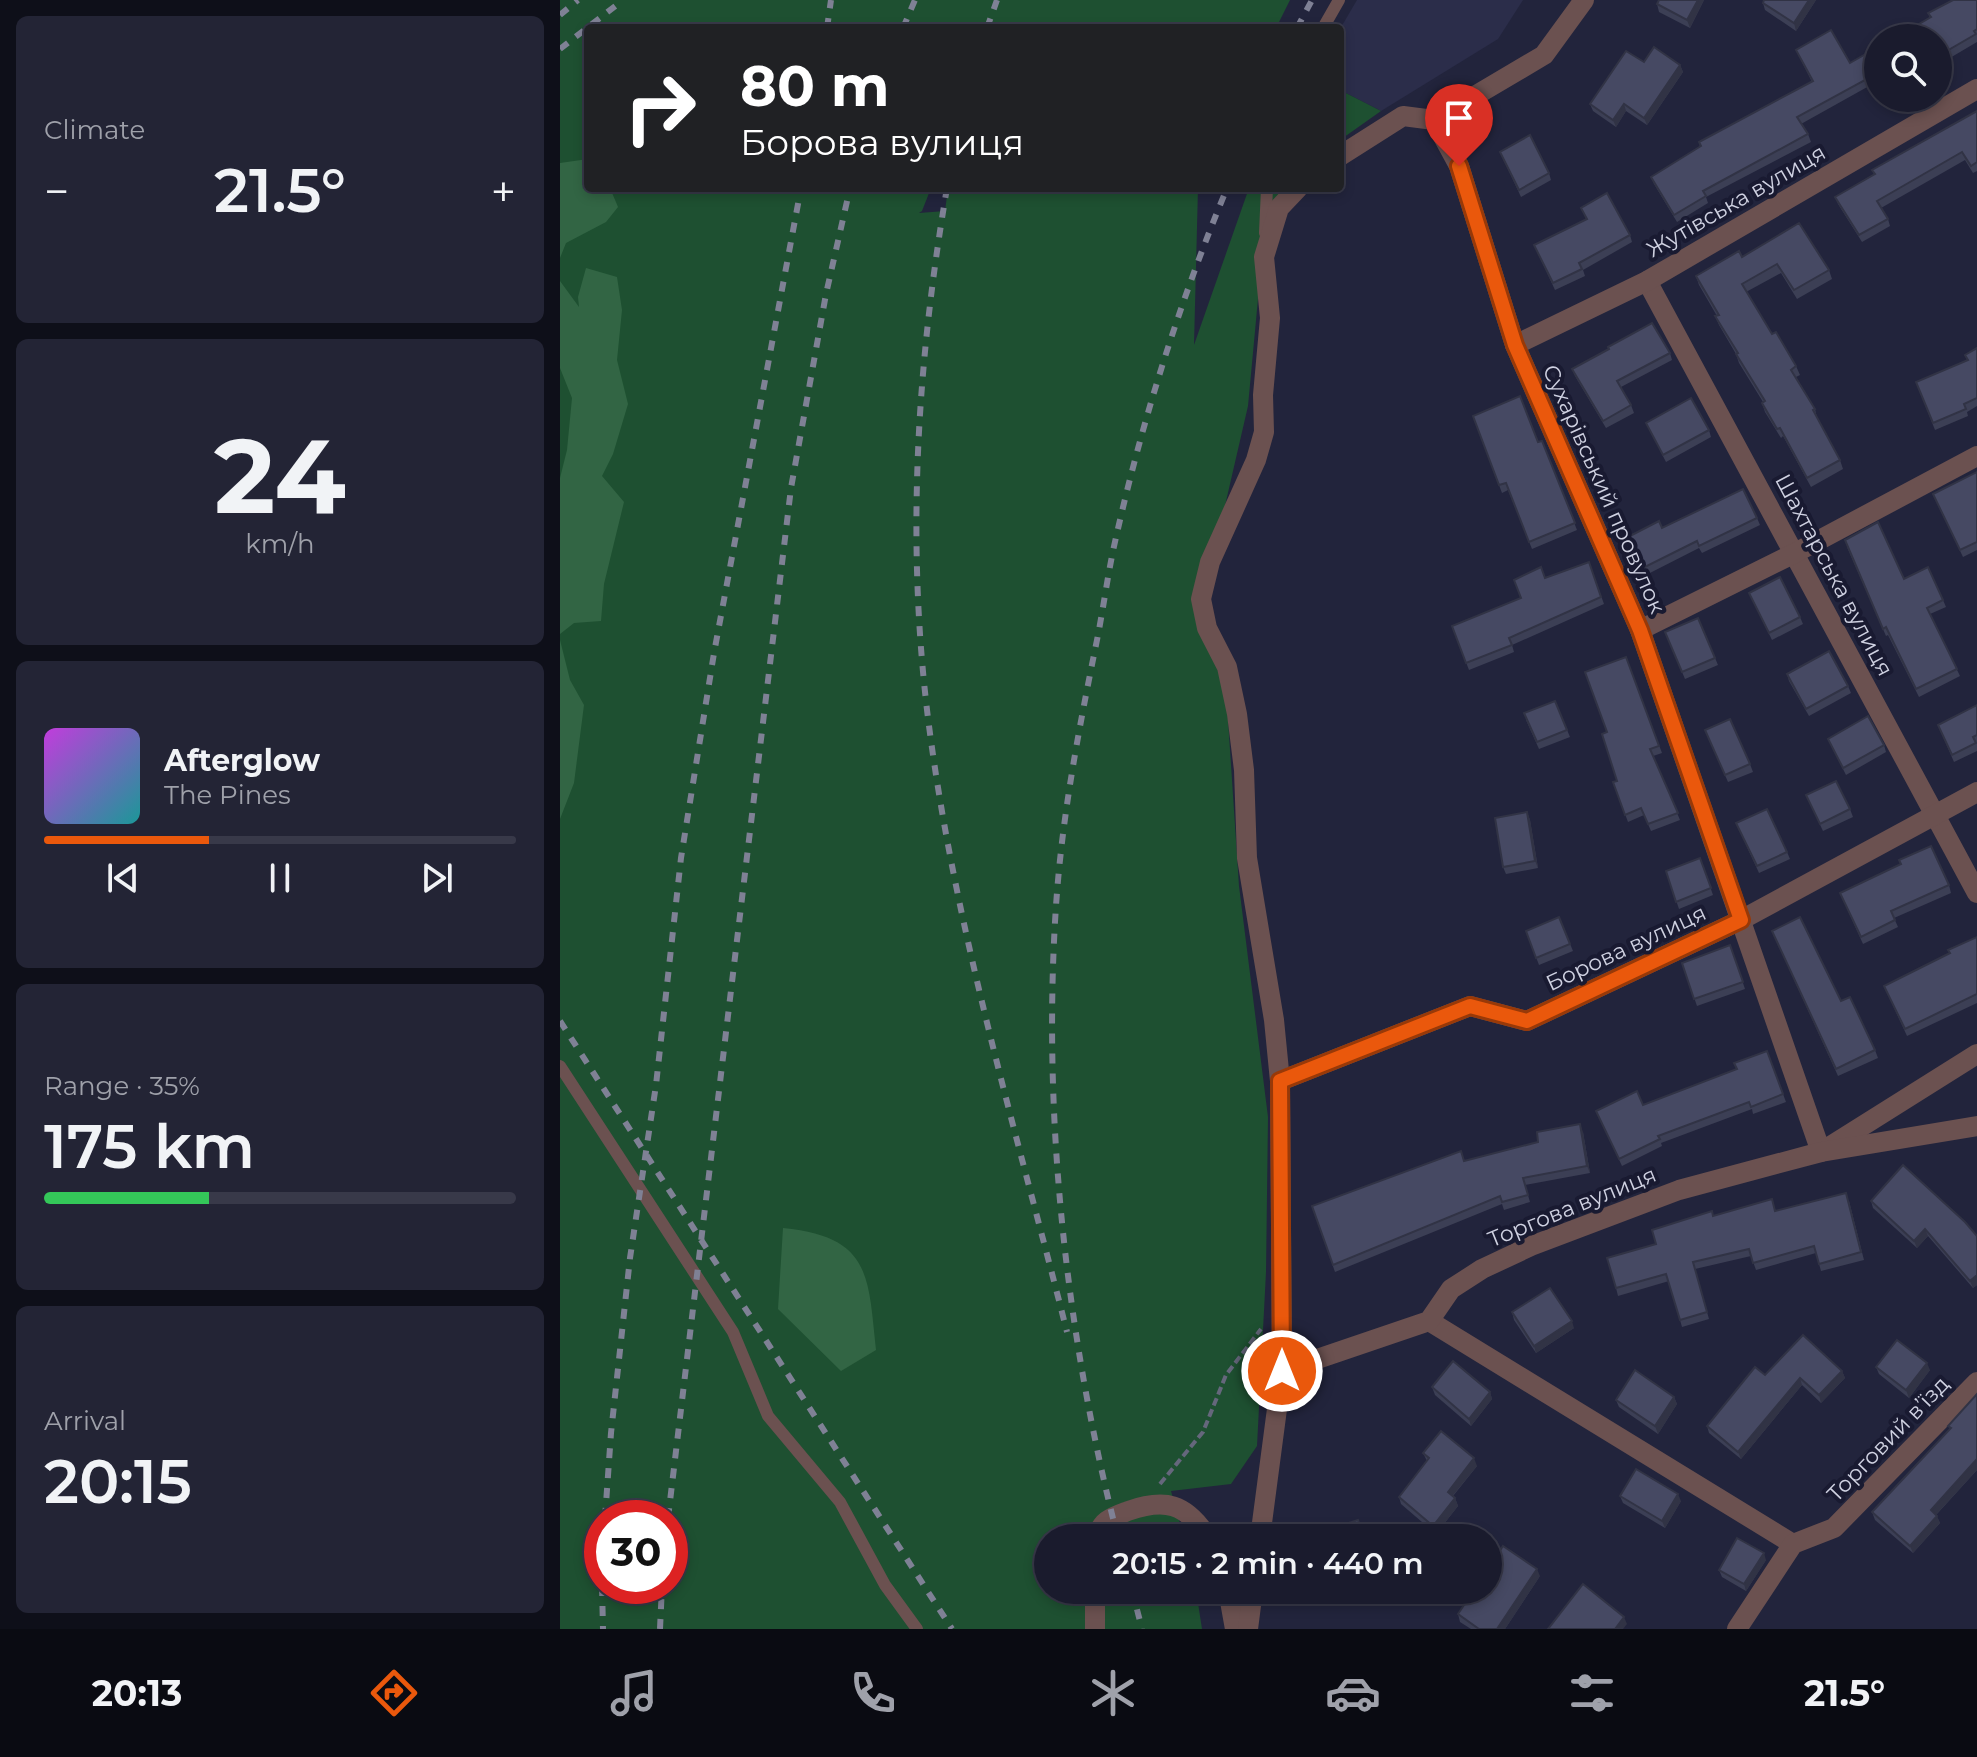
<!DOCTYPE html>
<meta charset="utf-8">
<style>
:root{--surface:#1a1b2d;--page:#232435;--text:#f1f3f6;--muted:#9fa1aa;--line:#383949;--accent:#ea580c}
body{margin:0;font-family:Montserrat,sans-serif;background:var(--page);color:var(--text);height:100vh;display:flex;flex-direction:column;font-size:30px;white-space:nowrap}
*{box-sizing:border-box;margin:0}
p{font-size:26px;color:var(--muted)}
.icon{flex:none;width:44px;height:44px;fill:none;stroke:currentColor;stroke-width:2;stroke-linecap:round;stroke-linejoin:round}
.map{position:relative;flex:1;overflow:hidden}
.side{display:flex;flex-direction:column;gap:16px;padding:16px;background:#0e0f19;width:560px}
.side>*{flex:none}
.guide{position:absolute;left:24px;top:24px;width:760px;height:168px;border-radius:8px;box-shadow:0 4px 12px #0003,0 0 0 2px var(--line);background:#202124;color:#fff;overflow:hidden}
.buttons{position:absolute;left:1304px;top:24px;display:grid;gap:16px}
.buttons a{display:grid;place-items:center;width:88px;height:88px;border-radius:50%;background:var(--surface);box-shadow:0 4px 12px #0003,0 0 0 2px var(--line);font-size:40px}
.speed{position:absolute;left:24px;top:1500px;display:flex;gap:16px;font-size:40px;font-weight:700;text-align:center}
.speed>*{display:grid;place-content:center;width:104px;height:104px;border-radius:50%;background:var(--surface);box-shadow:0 4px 12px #0003,0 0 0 2px var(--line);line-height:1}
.speed .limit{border:12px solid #d22;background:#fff;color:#111}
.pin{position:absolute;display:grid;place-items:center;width:68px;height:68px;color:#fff;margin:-82px -34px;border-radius:50% 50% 50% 0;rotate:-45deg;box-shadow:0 0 8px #0007}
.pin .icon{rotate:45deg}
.me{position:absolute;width:88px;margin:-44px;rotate:0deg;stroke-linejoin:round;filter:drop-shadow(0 0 6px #0008)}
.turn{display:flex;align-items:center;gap:28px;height:168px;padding:0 24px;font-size:36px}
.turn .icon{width:104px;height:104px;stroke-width:2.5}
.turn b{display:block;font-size:56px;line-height:68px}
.big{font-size:60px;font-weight:600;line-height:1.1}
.side .widget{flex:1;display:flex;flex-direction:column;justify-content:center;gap:12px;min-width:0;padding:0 28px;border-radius:12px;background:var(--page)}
.side .dial{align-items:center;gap:0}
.dial b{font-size:104px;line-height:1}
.song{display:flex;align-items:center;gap:24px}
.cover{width:96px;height:96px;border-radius:12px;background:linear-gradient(135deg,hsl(290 70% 55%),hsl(180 70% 35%))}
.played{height:8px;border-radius:4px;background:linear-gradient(90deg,var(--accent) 35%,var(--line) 35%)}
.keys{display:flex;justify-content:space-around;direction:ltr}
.heat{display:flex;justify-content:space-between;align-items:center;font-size:44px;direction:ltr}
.charge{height:12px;border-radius:6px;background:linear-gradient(90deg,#34c759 35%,var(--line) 0)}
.trip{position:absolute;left:474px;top:1524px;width:468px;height:80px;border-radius:40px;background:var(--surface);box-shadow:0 4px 12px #0003,0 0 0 2px var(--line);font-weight:600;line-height:80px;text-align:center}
.menu{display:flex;height:128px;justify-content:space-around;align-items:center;background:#0a0b12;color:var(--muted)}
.menu .icon{width:56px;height:56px}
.menu .on{color:var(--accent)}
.menu b{font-size:36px;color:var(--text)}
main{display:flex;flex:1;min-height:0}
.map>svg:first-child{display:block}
</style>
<main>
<section class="side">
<div class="widget"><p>Climate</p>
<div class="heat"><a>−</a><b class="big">21.5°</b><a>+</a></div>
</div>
<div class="widget dial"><b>24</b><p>km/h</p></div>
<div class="widget">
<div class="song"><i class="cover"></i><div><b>Afterglow</b><p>The Pines</p></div></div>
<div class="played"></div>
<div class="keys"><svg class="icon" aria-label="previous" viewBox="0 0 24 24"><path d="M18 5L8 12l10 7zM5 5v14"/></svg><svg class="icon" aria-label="pause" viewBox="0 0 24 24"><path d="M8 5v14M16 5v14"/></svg><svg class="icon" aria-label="next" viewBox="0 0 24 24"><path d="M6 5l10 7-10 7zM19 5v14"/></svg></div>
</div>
<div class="widget"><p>Range · 35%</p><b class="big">175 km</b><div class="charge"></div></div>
<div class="widget"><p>Arrival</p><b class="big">20:15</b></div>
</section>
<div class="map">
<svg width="1417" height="1629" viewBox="0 0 1417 1629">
<rect width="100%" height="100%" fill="#22243c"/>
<path fill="#2b2d4a" d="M797 0H963L938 39 821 111 780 90V29Z"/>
<g fill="#1e5031" fill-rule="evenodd">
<path d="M0 0H730L716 28H28V188H371L362 211 359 213 385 211 388 188H638L634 345 689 188H729L705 224 688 406 655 549 642 593 666 689 679 886 708 1117 706 1272 697 1446 671 1484 611 1491 624 1538H488V1590H636L642 1629H0ZM42 1518H110V1586H42Z"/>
<path d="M780 90 821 111 780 140Z"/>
</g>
<g fill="#326544">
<path d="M28 159V188H50L58 207 46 222 6 243 0 258V163Z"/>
<path d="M26 268 57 277 62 310 57 360 68 404 53 454 42 476 64 502 44 584 41 621 14 623 0 634V478L7 450 12 398 0 368V281L19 307 18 297Z"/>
<path d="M0 640 10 680 24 705 14 783 0 819Z"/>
<path d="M223 1228C311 1237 308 1275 316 1350L281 1371 218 1309Z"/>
</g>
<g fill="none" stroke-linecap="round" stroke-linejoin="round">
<path stroke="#65677c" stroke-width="4" stroke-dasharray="8 4" stroke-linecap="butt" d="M600 1484 643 1432 666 1375 701 1329"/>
<g stroke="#6b5150" stroke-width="12">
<path d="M763 28 779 0"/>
<path d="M705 233 707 188"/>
<path d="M0 1066 173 1332 208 1416 280 1502 325 1585 357 1629"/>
</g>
<g stroke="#6b5150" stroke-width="20">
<path d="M874 120 899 166 955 345 1080 630 1261 1152 1417 1054"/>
<path d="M874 120 984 55 1024 0"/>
<path d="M780 156 843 116 874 120"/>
<path d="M1087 281 1417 893"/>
<path d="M955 345 1087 281 1417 89"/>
<path d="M1080 630 1235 553 1417 456"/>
<path d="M720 1081 714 1020 687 858 684 770 677 714 667 667 647 628 641 599 650 562 696 460 704 432 703 395 710 318 704 257 719 208 738 188"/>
<path d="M869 1321 1233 1544"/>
<path d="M722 1371 720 1081 910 1006 967 1021 1181 920 1417 792"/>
<path d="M537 1538C541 1520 552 1517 568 1511 605 1498 626 1503 648 1538"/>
<path d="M700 1538 722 1371 869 1321 891 1289 922 1269 971 1246 1119 1190 1261 1152 1417 1126"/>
<path d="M668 1590 675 1629"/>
<path d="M535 1629V1590"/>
<path d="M688 1629 693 1590"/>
<path d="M1177 1629 1233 1544 1274 1528 1417 1382"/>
</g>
<g stroke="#7f8195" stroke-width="6" stroke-dasharray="10 10" stroke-linecap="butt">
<path d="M0 15 18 0"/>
<path d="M267 28 271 0"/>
<path d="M343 28 355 0"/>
<path d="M427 28 437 0"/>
<path d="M737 28 752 0"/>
<path d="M0 49 63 0"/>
<path d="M387 188C357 363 346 541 368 718 394 926 456 1130 507 1332"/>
<path d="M0 1021 392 1629"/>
<path d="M45 1518 51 1433 70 1258 96 1085 121 858 154 653 241 188"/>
<path d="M108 1518 231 488 266 294 290 188"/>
<path d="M558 1538C506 1338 482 1113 496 906 502 816 519 728 537 640 543 610 547 580 553 551 580 427 618 306 667 188"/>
<path d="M42 1586 43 1629"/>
<path d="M572 1590 582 1629"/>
<path d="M100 1629 102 1586"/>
</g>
</g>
<g fill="#3c3f55">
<path d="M1144 0 1130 28 1099 12 1097 4Z"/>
<path d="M1256 0 1236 31 1205 10 1203 3Z"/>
<path d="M1417 0V42L1378 65V38L1368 13Z"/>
<path d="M1318 47V81L1241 124 1248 134 1251 142 1146 197 1148 203 1117 222 1094 184 1091 177 1140 147 1139 142 1252 82 1236 50 1290 63Z"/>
<path d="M1120 65 1123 72 1087 125 1066 111 1056 127 1033 111 1030 104Z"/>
<path d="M1417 111V171L1413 173 1405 160 1321 208 1328 219 1330 226 1302 242 1278 204 1275 197 1314 174 1312 170Z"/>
<path d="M940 152 989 173 991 180 961 197Z"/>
<path d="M1021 208 1070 235 1072 242 1023 270 1025 276 995 290 974 245 1026 219Z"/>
<path d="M1182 257 1269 270 1272 279 1237 299 1221 273 1186 292 1212 334 1236 366 1240 375 1236 377 1255 409 1257 418 1280 460 1283 469 1251 487 1223 436 1221 438 1205 412 1202 403 1203 402 1179 363 1176 354 1159 325 1155 316H1157L1139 285 1136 276Z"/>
<path d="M1417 348V406L1407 412 1408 416 1375 430 1356 382 1407 360 1405 355Z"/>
<path d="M1110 353 1112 360 1061 387 1071 405 1074 413 1046 428 1015 376 1012 369Z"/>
<path d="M913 416 978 442 982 441 1017 530 972 549 948 490 942 493Z"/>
<path d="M1086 423 1149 430 1151 437 1106 462Z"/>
<path d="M1417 472V550L1403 557 1373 494Z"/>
<path d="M1197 518 1200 525 1142 553 1139 548 1084 576 1066 538 1102 528Z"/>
<path d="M1287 547 1383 600 1386 607 1370 614 1400 676 1359 697 1328 635 1326 636Z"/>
<path d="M1029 562 1044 604 952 645 954 652 909 670 892 626 961 599 985 578Z"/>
<path d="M1189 593 1240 617 1243 624 1212 640Z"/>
<path d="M1138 618 1158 665 1125 679 1105 632Z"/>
<path d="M1066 657 1102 753 1093 756 1120 820 1091 831 1084 815 1068 822 1053 782 1057 781 1047 732Z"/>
<path d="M1227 674 1288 686 1291 693 1249 716 1229 681Z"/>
<path d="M995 701 1010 737 979 749 966 720Z"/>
<path d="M1417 705V751L1394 762 1381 732Z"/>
<path d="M1148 737 1190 764 1193 772 1168 782Z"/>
<path d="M1268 739 1324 745 1326 752 1286 775Z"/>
<path d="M1246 795 1290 809 1293 817 1263 831Z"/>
<path d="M967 812 970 820 978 868 946 874 943 867Z"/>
<path d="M1176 823 1227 852 1230 859 1199 873Z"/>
<path d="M1140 858 1153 895 1119 909 1106 871Z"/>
<path d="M1341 864 1389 885 1391 893 1334 918 1338 927 1303 944 1280 893Z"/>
<path d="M999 917 1013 951 979 965 966 931Z"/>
<path d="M1212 931 1281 1001 1315 1050 1318 1058 1278 1076Z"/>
<path d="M1417 937V1003L1347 1036 1324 986 1390 953Z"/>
<path d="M1170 945 1185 989 1137 1006 1122 963Z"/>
<path d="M1207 1051 1226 1102 1193 1114 1192 1109 1101 1143 1102 1146 1062 1166 1036 1111 1083 1105 1177 1069Z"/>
<path d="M1023 1132 1030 1173 965 1185 970 1202 944 1210 942 1204 775 1272 752 1206 905 1161Z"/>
<path d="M1289 1201 1304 1260 1261 1271 1256 1253 1196 1270 1191 1256 1135 1269 1149 1319 1122 1327 1109 1281 1058 1296 1056 1288 1096 1244 1153 1216 1215 1211Z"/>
<path d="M1311 1201 1417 1236V1285L1413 1288 1368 1236 1357 1248 1313 1208Z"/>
<path d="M952 1312 1014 1328 976 1353 954 1320Z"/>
<path d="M1316 1367 1370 1370 1349 1398 1319 1374Z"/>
<path d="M1282 1371 1285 1378 1261 1403 1242 1385 1181 1459 1149 1433 1147 1426 1205 1375Z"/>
<path d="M872 1387 930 1392 932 1399 911 1426 875 1395Z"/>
<path d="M1417 1394V1470L1376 1515 1380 1523 1353 1553 1315 1520 1312 1512 1390 1429 1388 1426Z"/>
<path d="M1114 1397 1117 1404 1098 1434 1059 1407 1056 1400Z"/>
<path d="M863 1453 917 1466 893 1496 895 1498 898 1506 876 1534 841 1504 839 1497 867 1461Z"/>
<path d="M1060 1496 1121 1501 1105 1528 1063 1503Z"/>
<path d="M1206 1560 1186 1591 1162 1577 1159 1570Z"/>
<path d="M980 1576 945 1629H911L900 1622 898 1614Z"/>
</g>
<g fill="#313345">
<path d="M1138 0H1144L1130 28 1127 20Z"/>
<path d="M1249 0H1256L1236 31 1234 23Z"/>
<path d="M1120 65 1123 72 1087 125 1084 118Z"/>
<path d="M1064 104 1066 111 1056 127 1053 120Z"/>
<path d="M967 812 970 820 978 868 975 861Z"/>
<path d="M1020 1124 1023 1132 1030 1173 1027 1166Z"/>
<path d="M1365 1229 1368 1236 1357 1248 1354 1241Z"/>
<path d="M1417 1275V1285L1413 1288 1410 1281Z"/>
<path d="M1012 1321 1014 1328 976 1353 974 1346Z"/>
<path d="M1367 1363 1370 1370 1349 1398 1346 1390Z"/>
<path d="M1282 1371 1285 1378 1261 1403 1259 1395Z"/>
<path d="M1240 1378 1242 1385 1181 1459 1178 1452Z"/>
<path d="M930 1392 932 1399 911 1426 909 1419Z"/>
<path d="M1114 1397 1117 1404 1098 1434 1095 1426Z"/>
<path d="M914 1458 917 1466 890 1499 888 1492Z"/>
<path d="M1417 1459V1470L1373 1518 1371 1510Z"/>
<path d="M1118 1494 1121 1501 1105 1528 1102 1521Z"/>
<path d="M895 1498 898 1506 876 1534 873 1526Z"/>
<path d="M1377 1516 1380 1523 1353 1553 1350 1546Z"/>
<path d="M1204 1553 1206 1560 1186 1591 1184 1584Z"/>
<path d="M977 1569 980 1576 945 1629H937Z"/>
<path d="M1064 1617 1067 1624 1063 1629H1055Z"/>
</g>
<g fill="#464963" stroke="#313345" stroke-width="2">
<path d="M1099 0H1138L1127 20 1097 4Z"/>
<path d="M1204 0H1249L1234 23 1203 3Z"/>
<path d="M1393 0H1417V29L1414 31 1416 34 1378 56V38H1335L1371 17 1368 13Z"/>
<path d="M1271 30 1290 63 1318 47V73L1237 117 1248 134 1143 191 1146 196 1114 215 1091 177 1141 146 1139 142 1253 81 1236 50Z"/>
<path d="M1094 47 1120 65 1084 118 1064 104 1053 120 1030 104 1066 51 1084 62Z"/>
<path d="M1417 111V162L1411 166 1402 152 1317 201 1328 219 1299 235 1275 197 1315 174 1312 170Z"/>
<path d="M970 135 989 173 959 190 940 152Z"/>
<path d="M1047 193 1070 235 1019 263 1022 269 993 283 974 245 1027 219 1021 208Z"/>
<path d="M1239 223 1269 270 1234 290 1217 264 1182 284 1212 334 1216 332 1236 366 1231 370 1255 409 1253 410 1280 460 1247 478 1220 428 1217 429 1202 403 1205 401 1176 354 1178 353 1155 316 1159 315 1136 276 1179 251 1182 257Z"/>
<path d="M1092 323 1110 353 1057 381 1071 405 1043 421 1012 369 1049 349 1048 347Z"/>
<path d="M1417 348V398L1404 404 1406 409 1373 423 1356 382 1408 360 1405 355Z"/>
<path d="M960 396 978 442 982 441 1015 523 969 542 946 483 939 485 913 416Z"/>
<path d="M1131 398 1149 430 1103 455 1086 423Z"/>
<path d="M1417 472V542L1400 550 1373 494Z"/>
<path d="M1183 489 1197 518 1139 546 1137 541 1081 569 1066 538 1099 521 1102 528Z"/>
<path d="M1318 522 1344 579 1368 567 1383 600 1367 608 1397 669 1356 689 1326 627 1323 629 1285 540Z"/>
<path d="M1029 562 1041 597 949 638 952 645 906 663 892 626 961 598 954 580 981 567 985 578Z"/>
<path d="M1220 577 1240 617 1209 633 1189 593Z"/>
<path d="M1138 618 1155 658 1122 672 1105 632Z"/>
<path d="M1269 651 1288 686 1246 709 1227 674Z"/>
<path d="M1066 657 1099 746 1090 749 1118 813 1088 824 1081 808 1065 815 1053 782 1057 781 1042 734 1047 732 1025 672Z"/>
<path d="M995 701 1007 730 977 742 964 713Z"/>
<path d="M1417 705V735L1413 737 1416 743 1392 755 1378 725Z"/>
<path d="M1308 716 1324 745 1283 768 1268 739Z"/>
<path d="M1170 719 1190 764 1165 775 1145 730Z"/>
<path d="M1276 781 1290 809 1260 824 1246 795Z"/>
<path d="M1207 809 1227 852 1197 866 1176 823Z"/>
<path d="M967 812 975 861 943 867 935 818Z"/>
<path d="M1371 846 1389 885 1331 911 1335 920 1301 937 1280 893 1341 864 1339 860Z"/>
<path d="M1140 858 1151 888 1116 902 1106 871Z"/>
<path d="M999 917 1010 944 976 958 966 931Z"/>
<path d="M1240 917 1281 1001 1290 997 1315 1050 1276 1069 1212 931Z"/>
<path d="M1417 937V994L1345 1029 1324 986 1390 953 1388 950Z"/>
<path d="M1170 945 1183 982 1134 999 1122 963Z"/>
<path d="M1207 1051 1223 1094 1191 1107 1189 1102 1098 1136 1100 1139 1059 1159 1036 1111 1077 1091 1083 1105 1177 1069 1174 1063Z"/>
<path d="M1020 1124 1027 1166 963 1178 968 1195 942 1202 940 1196 773 1265 752 1206 901 1151 904 1161 978 1142 977 1132Z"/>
<path d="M1343 1165 1405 1222 1417 1236V1275L1410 1281 1365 1229 1354 1241 1311 1201Z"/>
<path d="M1286 1193 1301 1252 1259 1264 1254 1246 1193 1263 1189 1249 1133 1262 1147 1312 1120 1320 1106 1274 1056 1288 1047 1258 1096 1244 1092 1230 1152 1211 1153 1216 1212 1199 1215 1211Z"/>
<path d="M990 1288 1012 1321 974 1346 952 1312Z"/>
<path d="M1243 1335 1282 1371 1259 1395 1240 1378 1178 1452 1147 1426 1195 1367 1205 1375Z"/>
<path d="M1337 1340 1367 1363 1346 1390 1316 1367Z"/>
<path d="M893 1361 930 1392 909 1419 872 1387Z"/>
<path d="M1075 1370 1114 1397 1095 1426 1056 1400Z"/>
<path d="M1417 1394V1459L1371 1510 1377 1516 1350 1546 1312 1512 1391 1428 1388 1426Z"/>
<path d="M881 1431 914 1458 888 1492 895 1498 873 1526 839 1497 869 1458 863 1453Z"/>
<path d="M1076 1469 1118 1494 1102 1521 1060 1496Z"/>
<path d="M798 1520 804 1538H749L748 1536Z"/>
<path d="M1177 1538 1204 1553 1184 1584 1159 1570Z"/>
<path d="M943 1546 977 1569 937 1629H919L898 1614 914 1590H928V1568Z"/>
<path d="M1023 1584 1064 1617 1055 1629H988Z"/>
</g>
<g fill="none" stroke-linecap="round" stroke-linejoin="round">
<defs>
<path id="route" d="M722 1371 720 1081 910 1006 967 1021 1181 920 1080 630 955 345 899 166"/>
</defs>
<use href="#route" stroke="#983908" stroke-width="20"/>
<use href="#route" stroke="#ea580c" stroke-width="14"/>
</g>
<g text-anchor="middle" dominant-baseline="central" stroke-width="8" stroke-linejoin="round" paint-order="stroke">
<g font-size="22" fill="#cfd1e1" stroke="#191a31">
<text transform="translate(1176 201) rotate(-30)">Жутівська вулиця</text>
<text transform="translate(1044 489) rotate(66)">Сухарівський провулок</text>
<text transform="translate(1274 575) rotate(62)">Шахтарська вулиця</text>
<text transform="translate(1066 948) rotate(-25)">Борова вулиця</text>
<text transform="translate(1012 1207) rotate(-22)">Торгова вулиця</text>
<text transform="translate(1328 1439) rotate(-46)">Торговий в’їзд</text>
</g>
</g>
</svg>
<div class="buttons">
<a><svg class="icon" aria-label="search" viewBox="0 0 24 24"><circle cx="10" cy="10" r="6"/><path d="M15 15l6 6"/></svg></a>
</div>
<div class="speed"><div class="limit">30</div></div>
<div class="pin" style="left:899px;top:166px;background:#d93025"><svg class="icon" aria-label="arrive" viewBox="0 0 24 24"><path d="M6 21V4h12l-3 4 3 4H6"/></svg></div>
<svg class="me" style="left:722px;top:1371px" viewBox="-20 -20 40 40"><circle r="17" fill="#ea580c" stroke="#fff" stroke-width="3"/><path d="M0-11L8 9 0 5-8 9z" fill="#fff"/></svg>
<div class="trip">20:15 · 2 min · 440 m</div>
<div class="guide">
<div class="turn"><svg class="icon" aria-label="right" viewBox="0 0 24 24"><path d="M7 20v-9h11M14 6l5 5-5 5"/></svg><div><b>80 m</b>Борова вулиця</div></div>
</div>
</div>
</main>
<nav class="menu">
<b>20:13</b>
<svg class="icon on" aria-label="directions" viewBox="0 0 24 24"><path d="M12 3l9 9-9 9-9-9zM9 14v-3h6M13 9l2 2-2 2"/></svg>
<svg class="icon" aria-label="music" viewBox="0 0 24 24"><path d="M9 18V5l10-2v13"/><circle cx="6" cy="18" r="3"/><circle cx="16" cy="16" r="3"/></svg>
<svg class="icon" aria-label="phone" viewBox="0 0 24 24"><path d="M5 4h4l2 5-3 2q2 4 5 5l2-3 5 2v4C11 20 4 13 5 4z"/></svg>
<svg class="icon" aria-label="climate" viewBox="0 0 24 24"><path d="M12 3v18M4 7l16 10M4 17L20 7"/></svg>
<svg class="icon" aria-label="car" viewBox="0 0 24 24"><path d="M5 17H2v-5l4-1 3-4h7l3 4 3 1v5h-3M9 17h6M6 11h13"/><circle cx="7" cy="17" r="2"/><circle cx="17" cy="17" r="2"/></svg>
<svg class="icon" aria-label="filters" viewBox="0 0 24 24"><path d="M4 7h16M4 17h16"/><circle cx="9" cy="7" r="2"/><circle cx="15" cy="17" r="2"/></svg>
<b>21.5°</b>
</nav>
